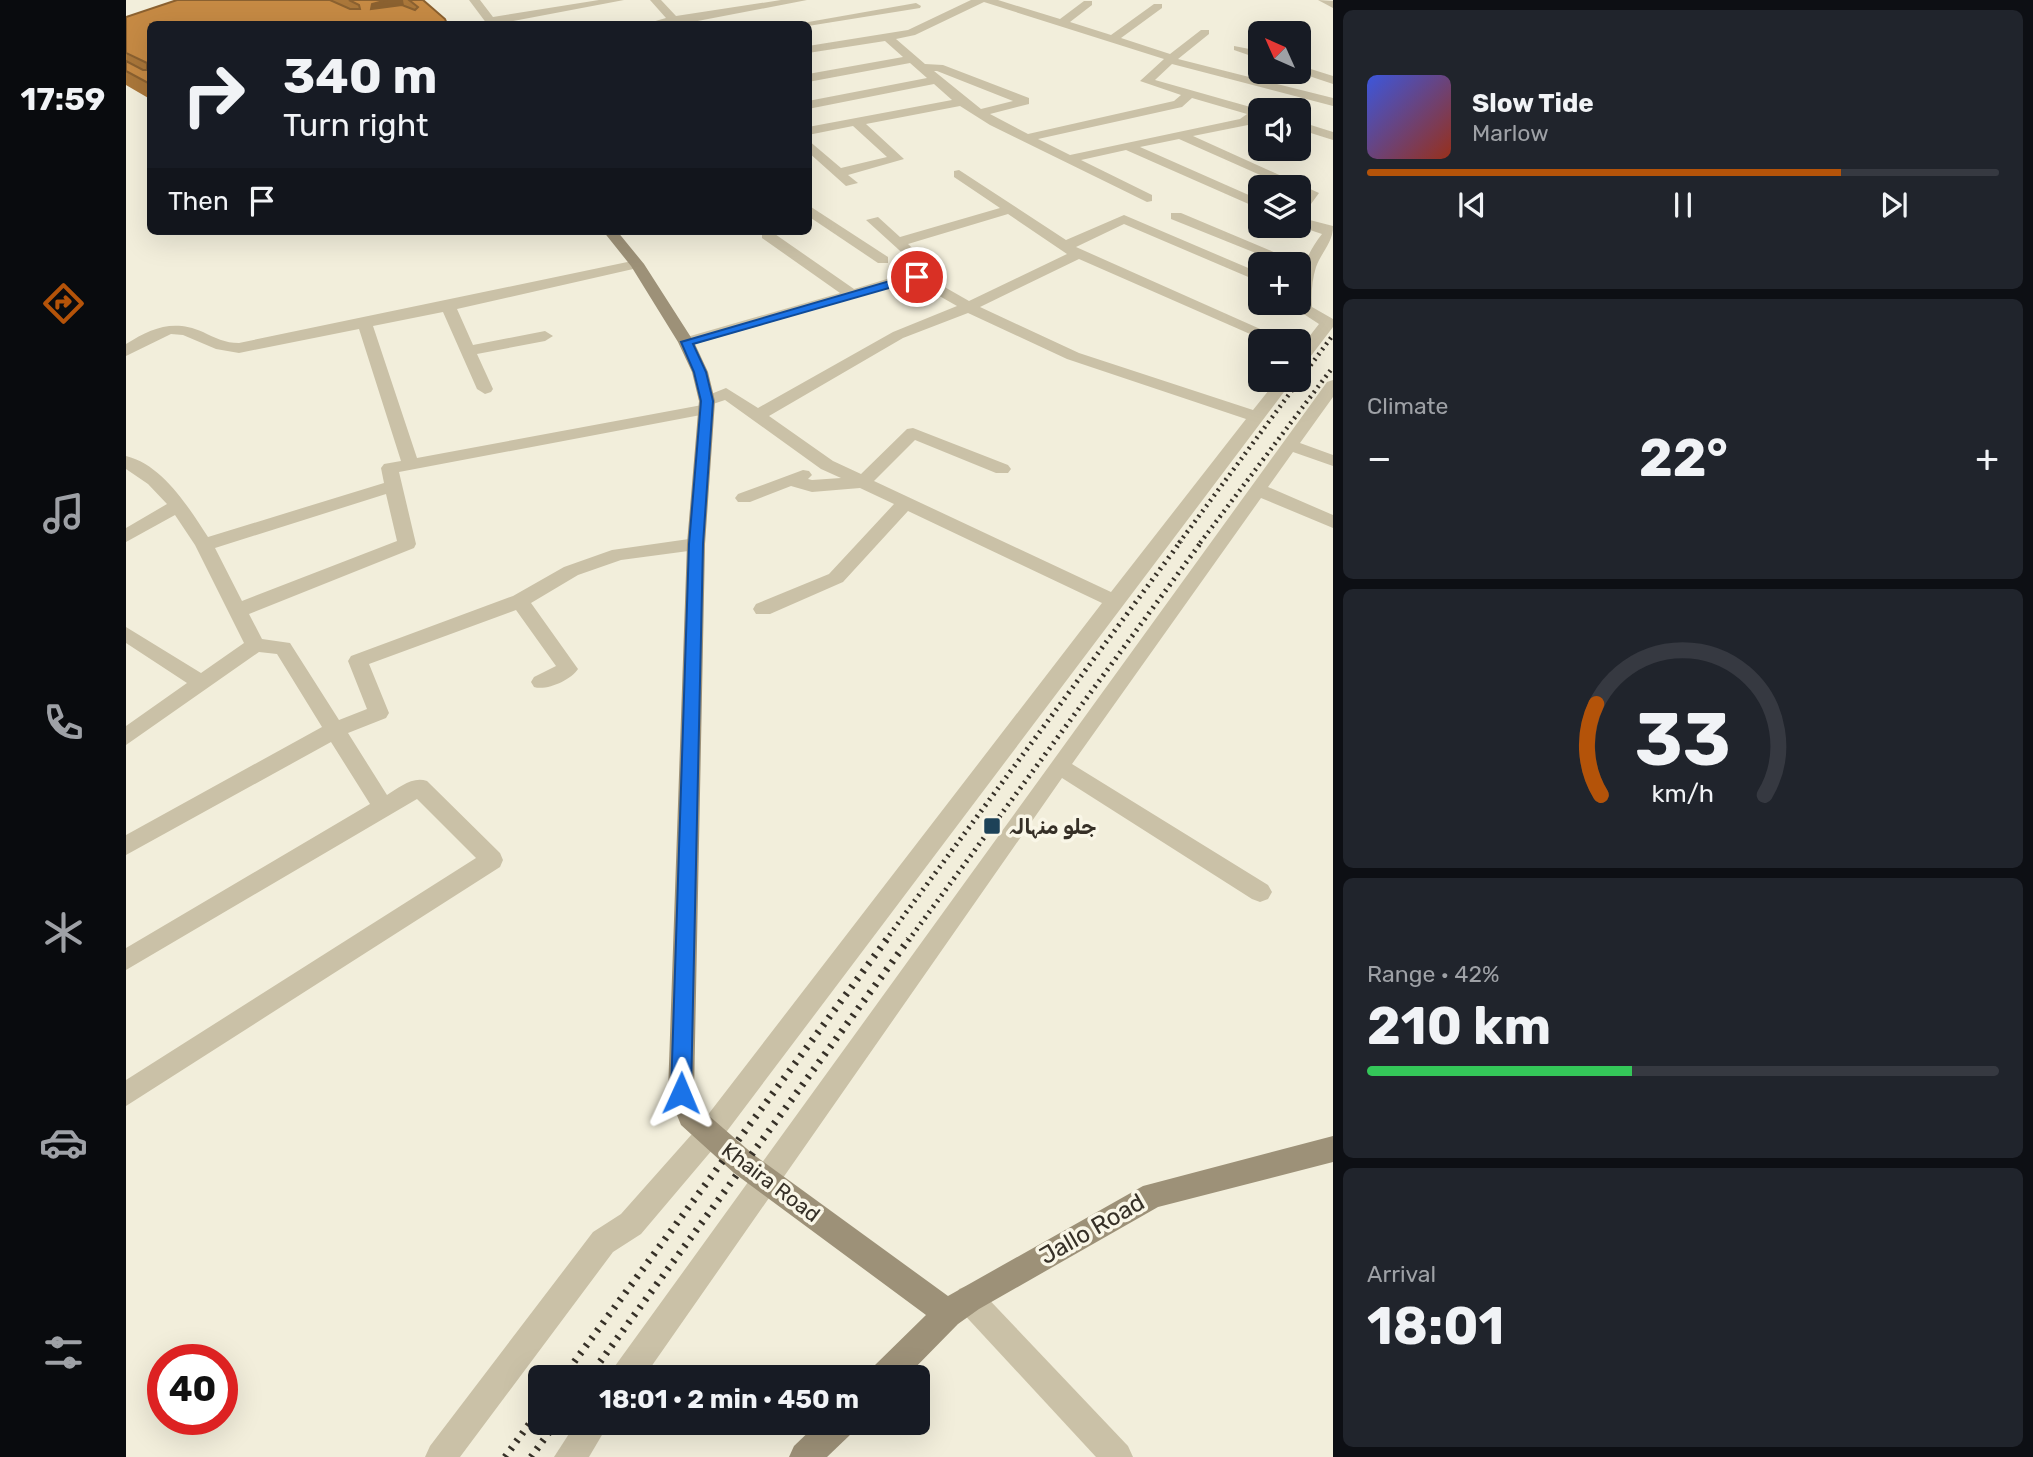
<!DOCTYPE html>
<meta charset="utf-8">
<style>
:root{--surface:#171b24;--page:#20242c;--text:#f1f3f6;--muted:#9ea1a6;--line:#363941;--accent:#b45309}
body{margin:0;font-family:Rubik,"Noto Naskh Arabic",sans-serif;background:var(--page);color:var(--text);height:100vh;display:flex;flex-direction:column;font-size:26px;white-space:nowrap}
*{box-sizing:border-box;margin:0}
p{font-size:23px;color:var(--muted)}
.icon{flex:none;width:38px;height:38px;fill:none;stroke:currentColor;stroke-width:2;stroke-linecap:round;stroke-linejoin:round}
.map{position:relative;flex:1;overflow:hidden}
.details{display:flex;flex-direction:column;gap:10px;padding:10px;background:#0d0f14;width:700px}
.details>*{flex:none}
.hud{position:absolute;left:21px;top:21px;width:665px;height:214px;border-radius:10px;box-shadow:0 7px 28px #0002;background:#171b24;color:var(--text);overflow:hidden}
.needle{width:46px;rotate:315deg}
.tools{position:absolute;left:1122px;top:21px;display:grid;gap:14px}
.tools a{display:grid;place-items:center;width:63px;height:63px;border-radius:10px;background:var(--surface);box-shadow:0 7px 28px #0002;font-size:35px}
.speed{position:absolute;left:21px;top:1344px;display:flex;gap:14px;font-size:35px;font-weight:700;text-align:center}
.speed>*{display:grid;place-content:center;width:91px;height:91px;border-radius:50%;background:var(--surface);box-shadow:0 7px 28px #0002;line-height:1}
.speed .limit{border:10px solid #d22;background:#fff;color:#111}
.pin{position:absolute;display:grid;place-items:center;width:60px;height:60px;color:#fff;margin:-30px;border:4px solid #fff;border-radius:50%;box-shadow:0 2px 7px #0007}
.me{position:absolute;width:77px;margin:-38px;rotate:1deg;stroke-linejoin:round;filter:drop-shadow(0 0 5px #0008)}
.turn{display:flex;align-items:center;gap:24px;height:147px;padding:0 21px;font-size:32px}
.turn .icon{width:91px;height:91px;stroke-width:2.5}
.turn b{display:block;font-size:49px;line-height:60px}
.then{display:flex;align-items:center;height:66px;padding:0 21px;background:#0003;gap:14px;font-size:26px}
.big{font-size:52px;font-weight:700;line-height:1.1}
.details .widget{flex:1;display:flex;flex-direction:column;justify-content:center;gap:10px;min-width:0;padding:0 24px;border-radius:10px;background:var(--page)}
.details .dial{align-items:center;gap:0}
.dial svg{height:182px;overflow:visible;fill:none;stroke:var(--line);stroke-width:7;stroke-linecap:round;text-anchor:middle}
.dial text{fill:var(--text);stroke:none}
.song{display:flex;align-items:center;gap:21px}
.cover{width:84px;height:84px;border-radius:10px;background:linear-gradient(135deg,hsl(230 70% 55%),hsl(10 70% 35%))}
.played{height:7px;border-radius:4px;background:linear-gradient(90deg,var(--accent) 75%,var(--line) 75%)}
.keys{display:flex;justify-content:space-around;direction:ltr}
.heat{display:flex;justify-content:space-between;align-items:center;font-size:38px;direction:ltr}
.charge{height:10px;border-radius:5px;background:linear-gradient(90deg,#34c759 42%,var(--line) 0)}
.trip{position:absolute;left:402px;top:1365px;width:402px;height:70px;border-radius:10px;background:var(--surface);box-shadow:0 7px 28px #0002;font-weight:700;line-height:70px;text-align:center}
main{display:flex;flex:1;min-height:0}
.tabs{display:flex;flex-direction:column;width:126px;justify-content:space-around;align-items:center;background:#090b0e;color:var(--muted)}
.tabs .icon{width:49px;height:49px}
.tabs .active{color:var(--accent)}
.tabs b{font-size:32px;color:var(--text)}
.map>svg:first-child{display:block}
</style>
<main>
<nav class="tabs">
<b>17:59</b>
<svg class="icon active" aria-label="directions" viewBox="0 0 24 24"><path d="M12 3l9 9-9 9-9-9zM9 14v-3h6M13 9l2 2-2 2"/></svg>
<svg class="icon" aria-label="music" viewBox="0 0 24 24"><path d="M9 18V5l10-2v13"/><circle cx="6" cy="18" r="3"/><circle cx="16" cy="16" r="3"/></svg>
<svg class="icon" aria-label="phone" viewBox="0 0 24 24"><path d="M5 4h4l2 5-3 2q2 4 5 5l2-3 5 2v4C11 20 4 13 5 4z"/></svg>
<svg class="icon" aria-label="climate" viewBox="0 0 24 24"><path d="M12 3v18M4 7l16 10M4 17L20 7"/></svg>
<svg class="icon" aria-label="car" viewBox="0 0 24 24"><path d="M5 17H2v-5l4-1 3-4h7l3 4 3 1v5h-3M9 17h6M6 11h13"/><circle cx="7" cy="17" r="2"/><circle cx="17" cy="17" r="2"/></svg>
<svg class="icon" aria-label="filters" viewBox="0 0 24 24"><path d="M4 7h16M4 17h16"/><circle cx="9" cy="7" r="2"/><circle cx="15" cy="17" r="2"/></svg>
</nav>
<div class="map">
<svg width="1207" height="1457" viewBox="0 0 1207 1457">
<rect width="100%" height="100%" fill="#f2eedb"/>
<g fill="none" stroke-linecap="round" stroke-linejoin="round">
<g fill="#cac1a7" fill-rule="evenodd">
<path d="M343 0H354L367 17 473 0H498L371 24H361Z"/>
<path d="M524 0H535L550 16 655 0H681L556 24H519L540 18Z"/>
<path d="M845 0H872L934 19 958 1H966V5L944 22 985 35 1028 4H1036V8L995 38 1044 54 1075 30H1083V34L1052 59 1207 98V106L1046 64 1029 80 1135 110 1134 118 1122 125 1067 136 1193 193 1177 215 1172 216V202L1178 194 1172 192V187H1161L1053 139 1014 147 1134 200V209L1000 150 955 160 1026 195V201L1021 202 864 125 834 106 740 124 778 159 722 175 732 183 720 186 682 152V140L715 168 761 157 727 126 682 135V127L826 100 808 84 682 109V101L801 78 784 63 682 82V74L777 57 759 41 682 53V46L782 30ZM858 2 1038 59 1014 81 1055 95 1048 101 902 134 864 114 903 104V98L817 65 799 64 770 39 789 35ZM808 71H811L887 101 855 109ZM1066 98 1121 114 1114 119 944 155 912 139 1056 107Z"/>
<path d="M1192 0 1207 1V8Z"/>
<path d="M790 3 795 6 794 8 682 26 671 24Z"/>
<path d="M1108 46 1134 51V59L1108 50Z"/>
<path d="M1172 65 1207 76V84L1171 72Z"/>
<path d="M1172 121 1207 132V140L1172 129Z"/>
<path d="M833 170 940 240 998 215 1134 273V282L998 224 950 247 1161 341H1140L953 259 854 307 953 353 1127 410 1151 380H1167L592 1143 515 1234 487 1252 334 1457H299L304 1446 467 1232 495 1214 574 1125 976 603 782 511 717 582 644 614H630L627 609 630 604 703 574 768 504 734 488 686 492 665 486 624 502H612L609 498 612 494 677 470 683 471 686 475 682 479 686 480 715 478 695 469 599 400 584 405 588 409 580 414 273 472 290 544 288 548 123 614 136 639 164 643 213 720 241 709 222 661 225 656 387 596 438 567 486 550 570 538 579 544 570 550 495 560 452 575 405 603 452 669C445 680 421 691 408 687L405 682 408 677 430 666 390 610 243 664 263 713 260 718 222 733 261 795C273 788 286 776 301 781L374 853 377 860 374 867 0 1106V1080L350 858 291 799 0 970V948L244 804 205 742 0 855V835L196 727 151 654 133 652 0 745V726L61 683 0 643V627L75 673 118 643 69 545 49 515 0 542V528L41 504 22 484 0 469V456C37 465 63 508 82 537L258 483 255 468 258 464 275 461 233 329 113 353 90 349 57 335 45 334 0 356V344C26 328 47 319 77 332 89 338 99 343 113 343L511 260 518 264 516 267 331 309 347 345 419 331 427 336 419 341 351 354 367 389 365 392 359 394 351 389 317 312 247 326 291 458 576 405 573 401 575 398 600 388 632 408 767 332 831 306 787 281 566 345H554V339L714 293 636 238V232H646L728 289 794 269 740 220 752 217 774 237 874 208 828 177V171ZM882 214 941 254 843 301 801 277 811 271 782 244ZM842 313 941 359 1120 419 985 592 748 481 789 440 870 473H882L885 469 882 465 787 428 781 429 735 474 707 461 643 416 777 338ZM260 494 271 541 116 601 89 548Z"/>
<path d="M682 205 762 257V263H752L682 216Z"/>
<path d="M1045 213H1055L1176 264 1172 268V264H1157L1045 219Z"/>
<path d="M1172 217 1207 226C1207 243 1196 251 1190 267 1186 280 1185 294 1186 307L1207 319V327L1178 365 1172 367V351L1193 324 1170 309C1170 283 1178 257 1196 234L1172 226Z"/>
<path d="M1207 380V397L1174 443 1207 455V466L1167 452 1142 487 1207 515V528L1135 498 946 764 1142 885 1146 892 1142 899 1134 902 1126 899 936 778 518 1377H485L489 1366 1201 382Z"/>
<path d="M843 1285 853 1289 1002 1446 1007 1457H970L833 1309 829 1299 833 1289Z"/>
<path d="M450 1423H483L463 1457H428Z"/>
</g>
<g fill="#9d9178" fill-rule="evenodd">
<path d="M477 231H491L518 264 568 342 582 372 589 401 579 544 568 1093 574 1108 628 1155 822 1296 1017 1186 1207 1136V1162L1032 1207 853 1309 832 1324 780 1377H744L748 1366 800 1315 608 1173 555 1125 542 1093 561 544 573 401 566 372 552 342 505 266Z"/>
<path d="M692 1423H729L725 1434 701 1457H663L668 1446Z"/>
</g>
<g stroke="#363027" stroke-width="4.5" stroke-dasharray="2 4.5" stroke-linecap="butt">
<path d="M1053 543 1207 335"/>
<path d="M1074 543 1207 367"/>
</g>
<g stroke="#363027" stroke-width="5" stroke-dasharray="2 5" stroke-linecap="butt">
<path d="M759 941 1055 541"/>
<path d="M782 941 1076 541"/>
</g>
<g stroke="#363027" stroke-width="7" stroke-dasharray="2.5 7" stroke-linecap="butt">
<path d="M437 1377 761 939"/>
<path d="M463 1377 783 939"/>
<path d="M379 1457 415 1408"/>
<path d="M405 1457 430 1423"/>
</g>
</g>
<path fill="#aa773a" d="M51 0H297L319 19 24 84V99L0 85V17Z"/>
<path fill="#8b6130" d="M261 0H277L279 12 245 9 246 4Z"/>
<path fill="#c68a44" stroke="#8b6130" stroke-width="2" d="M51 0H204L224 9H234L233 5 223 0H261L246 4 245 9 276 5 289 10 292 7 283 0H297L319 19 321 24H24V84L0 71V61L17 70H21V63L0 53V17Z"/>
<path fill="#1a73e8" stroke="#114b97" stroke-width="2" d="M791 273 796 277 795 279 567 344 580 372 587 401 577 544 565 1093 562 1100 555 1103 548 1100 545 1093 563 544 575 401 568 372 555 342Z"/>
<rect fill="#1d4258" stroke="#f9f6e7" stroke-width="2.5" x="857" y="817" width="18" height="18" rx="3.5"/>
<g text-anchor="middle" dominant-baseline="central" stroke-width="7" stroke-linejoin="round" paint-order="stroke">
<g font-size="21" font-weight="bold" fill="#363027" stroke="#f9f6e7" text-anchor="start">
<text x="882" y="826">جلو منہالہ</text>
</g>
<g font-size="21" fill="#363027" stroke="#f9f6e7">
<text transform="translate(645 1182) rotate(37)">Khaira Road</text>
</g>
<g font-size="24" fill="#363027" stroke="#f9f6e7">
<text transform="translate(966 1229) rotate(-30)">Jallo Road</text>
</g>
</g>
</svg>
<div class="tools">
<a><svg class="needle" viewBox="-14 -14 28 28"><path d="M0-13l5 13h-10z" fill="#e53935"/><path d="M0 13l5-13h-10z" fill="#9ea1a6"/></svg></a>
<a><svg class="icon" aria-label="sound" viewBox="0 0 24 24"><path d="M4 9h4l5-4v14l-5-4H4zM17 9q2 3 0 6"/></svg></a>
<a><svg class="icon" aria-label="layers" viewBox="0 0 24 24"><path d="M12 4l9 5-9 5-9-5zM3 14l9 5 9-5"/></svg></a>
<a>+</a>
<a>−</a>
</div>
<div class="speed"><div class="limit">40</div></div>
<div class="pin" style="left:791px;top:277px;background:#d93025"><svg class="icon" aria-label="arrive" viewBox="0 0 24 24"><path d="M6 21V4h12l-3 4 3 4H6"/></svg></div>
<svg class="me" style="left:555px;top:1093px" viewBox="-20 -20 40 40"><path d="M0-17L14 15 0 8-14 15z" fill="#1a73e8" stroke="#fff" stroke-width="4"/></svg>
<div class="trip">18:01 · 2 min · 450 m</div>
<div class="hud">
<div class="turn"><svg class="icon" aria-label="right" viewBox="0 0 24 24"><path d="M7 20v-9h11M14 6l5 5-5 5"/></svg><div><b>340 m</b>Turn right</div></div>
<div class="then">Then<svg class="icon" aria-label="arrive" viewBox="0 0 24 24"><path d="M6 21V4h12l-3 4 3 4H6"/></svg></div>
</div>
</div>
<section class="details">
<div class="widget">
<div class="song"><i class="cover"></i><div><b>Slow Tide</b><p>Marlow</p></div></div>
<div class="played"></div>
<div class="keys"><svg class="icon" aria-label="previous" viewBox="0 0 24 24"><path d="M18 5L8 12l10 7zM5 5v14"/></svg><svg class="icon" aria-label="pause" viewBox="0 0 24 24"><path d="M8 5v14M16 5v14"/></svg><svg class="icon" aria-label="next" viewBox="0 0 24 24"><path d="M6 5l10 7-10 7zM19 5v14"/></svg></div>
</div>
<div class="widget"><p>Climate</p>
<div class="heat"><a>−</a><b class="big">22°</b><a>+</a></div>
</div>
<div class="widget dial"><svg viewBox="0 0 100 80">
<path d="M14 69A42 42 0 1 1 86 69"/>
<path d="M14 69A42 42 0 0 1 12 29" stroke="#b45309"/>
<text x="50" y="56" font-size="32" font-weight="700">33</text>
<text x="50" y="72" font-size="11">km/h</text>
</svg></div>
<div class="widget"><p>Range · 42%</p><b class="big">210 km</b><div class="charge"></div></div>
<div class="widget"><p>Arrival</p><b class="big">18:01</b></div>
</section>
</main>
